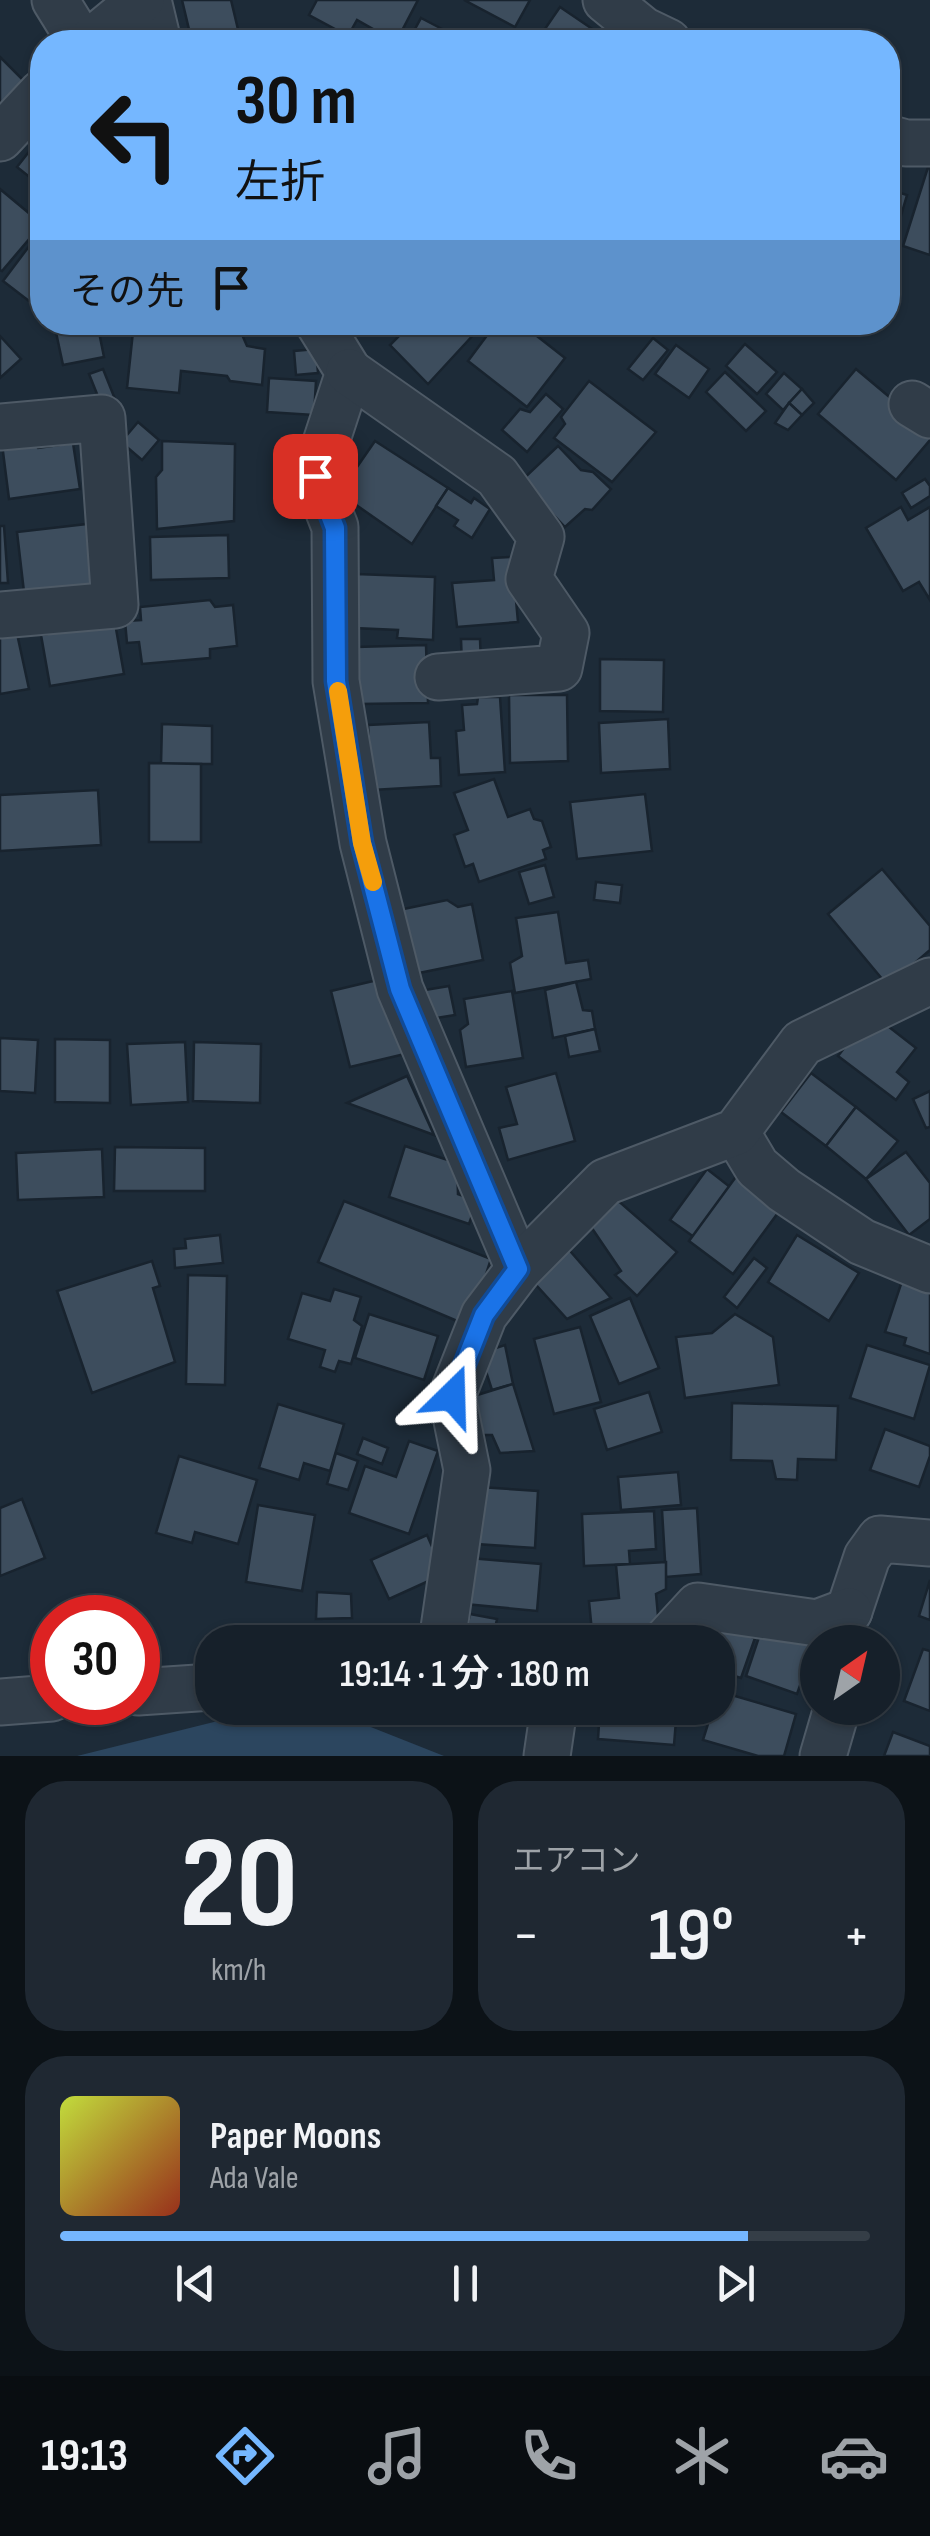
<!DOCTYPE html>
<html lang="ja">
<meta charset="utf-8">
<style>
:root{--surface:#16202a;--page:#1f2832;--text:#f1f3f6;--muted:#9ea3a8;--line:#353e47;--accent:#75b7ff}
body{margin:0;font-family:"Sofia Sans Condensed","Noto Sans JP",sans-serif;background:var(--page);color:var(--text);height:100vh;display:flex;flex-direction:column;font-size:38px;white-space:nowrap}
*{box-sizing:border-box;margin:0}
p{font-size:32px;color:var(--muted)}
.icon{flex:none;width:55px;height:55px;fill:none;stroke:currentColor;stroke-width:2;stroke-linecap:round;stroke-linejoin:round}
.map{position:relative;height:1756px;overflow:hidden}
.details{display:flex;flex-direction:column;gap:25px;padding:25px;background:#0c1217;flex:1}
.details>*{flex:none}
.hud{position:absolute;left:30px;top:30px;width:870px;height:305px;border-radius:40px;box-shadow:0 2px 8px #0004,0 0 0 2px var(--line);background:#75b7ff;color:#111;overflow:hidden}
.needle{width:65px;rotate:34deg}
.buttons{position:absolute;left:800px;top:1625px;display:grid;gap:20px}
.buttons a{display:grid;place-items:center;width:100px;height:100px;border-radius:50%;background:var(--surface);box-shadow:0 2px 8px #0004,0 0 0 2px var(--line);font-size:50px}
.speed{position:absolute;left:30px;top:1595px;display:flex;gap:20px;font-size:50px;font-weight:700;text-align:center}
.speed>*{display:grid;place-content:center;width:130px;height:130px;border-radius:50%;background:var(--surface);box-shadow:0 2px 8px #0004,0 0 0 2px var(--line);line-height:1}
.speed .limit{border:15px solid #d22;background:#fff;color:#111}
.pin{position:absolute;display:grid;place-items:center;width:85px;height:85px;color:#fff;margin:-42px;border-radius:20px;box-shadow:0 5px 15px #0006}
.me{position:absolute;width:110px;margin:-55px;rotate:22deg;stroke-linejoin:round;filter:drop-shadow(0 0 8px #0008)}
.turn{display:flex;align-items:center;gap:35px;height:210px;padding:0 40px;font-size:45px}
.turn .icon{width:130px;height:130px;stroke-width:2.5}
.turn b{display:block;font-size:70px;line-height:85px}
.then{display:flex;align-items:center;height:95px;padding:0 40px;background:#0003;gap:20px;font-size:38px}
.big{font-size:75px;font-weight:600;line-height:1.1}
.details .widget{flex:1;display:flex;flex-direction:column;justify-content:center;gap:15px;min-width:0;padding:0 35px;border-radius:40px;background:var(--page)}
.details .dial{align-items:center;gap:0}
.dial b{font-size:130px;line-height:1}
.song{display:flex;align-items:center;gap:30px}
.cover{width:120px;height:120px;border-radius:15px;background:linear-gradient(135deg,hsl(70 70% 55%),hsl(10 70% 35%))}
.played{height:10px;border-radius:5px;background:linear-gradient(90deg,var(--accent) 85%,var(--line) 85%)}
.keys{display:flex;justify-content:space-around;direction:ltr}
.heat{display:flex;justify-content:space-between;align-items:center;font-size:55px;direction:ltr}
.details .tiles{flex:1;display:grid;gap:25px;grid-template-columns:1fr 1fr}
.widget:last-child{grid-column:span 2}
.trip{position:absolute;left:195px;top:1625px;width:540px;height:100px;border-radius:40px;background:var(--surface);box-shadow:0 2px 8px #0004,0 0 0 2px var(--line);font-weight:600;line-height:100px;text-align:center}
.tabs{display:flex;height:160px;justify-content:space-around;align-items:center;background:#090d11;color:var(--muted)}
.tabs .icon{width:70px;height:70px}
.tabs .active{color:var(--accent)}
.tabs b{font-size:45px;color:var(--text)}
.map>svg:first-child{display:block}
</style>
<div class="map">
<svg width="930" height="1756" viewBox="0 0 930 1756">
<rect width="100%" height="100%" fill="#1d2b38"/>
<path fill="#2c465f" d="M234 1717 348 1718 444 1756H77Z"/>
<g fill="#3d4d5d" stroke="#18232e" stroke-width="2.5">
<path d="M182 0H231L241 42H192Z"/>
<path d="M317 0H418L396 42 357 20 348 36 309 15Z"/>
<path d="M464 0H530L515 27Z"/>
<path d="M560 7 610 41 608 42H536Z"/>
<path d="M421 18 467 42H408Z"/>
<path d="M0 57 30 87 0 116Z"/>
<path d="M42 135V187L17 167Z"/>
<path d="M930 161V255L903 246Z"/>
<path d="M0 189 42 224 2 271 0 270Z"/>
<path d="M888 189 907 195 893 243 888 241Z"/>
<path d="M36 237 42 242V311L3 281Z"/>
<path d="M97 322 104 357 63 365 54 323Z"/>
<path d="M134 322H171L240 330 247 346 265 349 262 385 230 381 227 376 181 371 179 393 127 388Z"/>
<path d="M391 322H465L475 333 428 384 390 345 402 333Z"/>
<path d="M497 322H519L565 358 527 407 468 361Z"/>
<path d="M0 336 21 359 0 378Z"/>
<path d="M653 338 668 350 643 380 628 369Z"/>
<path d="M745 344 777 372 757 394 726 366Z"/>
<path d="M676 345 709 369 689 398 655 374Z"/>
<path d="M316 349 318 373 296 375 294 351Z"/>
<path d="M103 369 115 399 101 404 89 374Z"/>
<path d="M856 369 930 431V440L896 480 818 414Z"/>
<path d="M725 372 766 411 746 431 706 392Z"/>
<path d="M784 373 802 389 783 410 766 394Z"/>
<path d="M269 378 316 381 314 415 267 412Z"/>
<path d="M589 381 656 432 612 482 554 438 565 424 561 417Z"/>
<path d="M802 389 814 403 802 415 789 403Z"/>
<path d="M546 394 563 409 527 452 502 430 520 409 530 412Z"/>
<path d="M789 403 802 415 788 430 775 423Z"/>
<path d="M138 422 159 440 142 460 121 442Z"/>
<path d="M31 439 38 448 73 443 80 489 9 499 2 444Z"/>
<path d="M162 441 235 444 234 521 157 529 156 477 162 470Z"/>
<path d="M375 441 448 488 412 544 339 493Z"/>
<path d="M558 446 581 470 593 472 611 489 592 510 585 509 565 527 521 481Z"/>
<path d="M925 479 930 486V496L911 508 902 493Z"/>
<path d="M448 488 471 503 474 498 490 509 472 538 454 526 458 520 436 506Z"/>
<path d="M901 507 908 520 930 507V600L919 582 903 591 866 528Z"/>
<path d="M87 524 94 584 24 592 17 532Z"/>
<path d="M0 526H4L8 583H0Z"/>
<path d="M228 535 229 578 151 580 150 537Z"/>
<path d="M512 557 518 622 457 627 452 583 494 580 492 558Z"/>
<path d="M356 574 435 577 433 640 397 638 398 630 354 628Z"/>
<path d="M210 600 215 607 233 605 237 646 210 649V658L142 664 139 642 127 643 125 621 141 620 140 607Z"/>
<path d="M115 623 124 674 50 686 41 635Z"/>
<path d="M16 629 29 689 0 694V632Z"/>
<path d="M461 639H480L481 665 462 666Z"/>
<path d="M426 645 428 703 358 704 356 647Z"/>
<path d="M600 659 664 660 663 712 600 711Z"/>
<path d="M509 695H567L568 761 510 763Z"/>
<path d="M478 697H500L505 772 459 775 456 731 464 730 462 705 477 704Z"/>
<path d="M668 719 670 769 601 773 599 723Z"/>
<path d="M429 722 431 758H440L441 786 372 790 368 725Z"/>
<path d="M162 724 212 726V764H161Z"/>
<path d="M149 763 201 764V842H149Z"/>
<path d="M494 779 508 817 530 809 534 819 542 821 551 847 543 850 546 859 479 882 473 864 465 867 454 835 468 830 454 793Z"/>
<path d="M98 790 101 845 0 851V795Z"/>
<path d="M645 794 652 851 577 859 570 802Z"/>
<path d="M545 865 554 897 529 904 519 872Z"/>
<path d="M882 869 930 926V950L888 986 828 914Z"/>
<path d="M596 882 622 885 620 903 594 900Z"/>
<path d="M447 900 458 907 472 904 483 960 414 974 389 912Z"/>
<path d="M558 912 566 963 588 960 591 979 515 993 510 963 522 956 516 918Z"/>
<path d="M390 977 409 1053 350 1067 331 991Z"/>
<path d="M576 982 583 1010 592 1011 595 1029 553 1038 545 990Z"/>
<path d="M449 986 455 1015 424 1020 419 991Z"/>
<path d="M512 991 523 1058 466 1067 460 1030 468 1024 464 999Z"/>
<path d="M871 1013 916 1048 897 1072 909 1082 896 1100 838 1056Z"/>
<path d="M595 1029 600 1051 569 1057 565 1036Z"/>
<path d="M0 1038 38 1040 35 1093 0 1091Z"/>
<path d="M55 1039 110 1040V1103L55 1102Z"/>
<path d="M185 1042 188 1102 131 1105 127 1044Z"/>
<path d="M194 1042 261 1044 260 1103 193 1101Z"/>
<path d="M556 1073 575 1141 508 1160 499 1128 517 1124 506 1087Z"/>
<path d="M811 1073 856 1107 826 1146 781 1112Z"/>
<path d="M407 1076 434 1135 347 1103Z"/>
<path d="M930 1091V1127L926 1128 913 1099Z"/>
<path d="M856 1107 898 1141 866 1179 826 1146Z"/>
<path d="M405 1146 457 1163 458 1194 477 1201 469 1224 389 1197Z"/>
<path d="M115 1147 205 1148V1191H114Z"/>
<path d="M102 1149 104 1197 18 1200 16 1153Z"/>
<path d="M906 1152 930 1183V1219L909 1235 866 1179Z"/>
<path d="M707 1169 730 1187 694 1237 670 1220Z"/>
<path d="M738 1174 783 1206 733 1274 689 1241Z"/>
<path d="M615 1198 677 1252 637 1296 615 1275 621 1271 585 1218Z"/>
<path d="M344 1201 491 1259 469 1326 318 1262Z"/>
<path d="M220 1235 223 1263 175 1268 174 1249 186 1248 185 1239Z"/>
<path d="M797 1235 859 1273 829 1321 768 1282Z"/>
<path d="M564 1244 611 1298 567 1319 528 1276Z"/>
<path d="M754 1258 767 1268 737 1308 724 1297Z"/>
<path d="M152 1261 160 1286 153 1288 175 1362 92 1393 57 1291Z"/>
<path d="M188 1275 227 1276 225 1385 186 1384Z"/>
<path d="M904 1275 930 1284V1354L904 1345 906 1338 885 1332Z"/>
<path d="M334 1289 361 1297 354 1320 362 1326 351 1364 339 1361 335 1372 320 1367 325 1350 288 1339 302 1293 330 1301Z"/>
<path d="M630 1298 659 1368 619 1384 590 1316Z"/>
<path d="M369 1314 438 1336 424 1380 355 1358Z"/>
<path d="M735 1314 773 1337 779 1385 685 1398 676 1337 712 1333Z"/>
<path d="M580 1327 601 1402 554 1414 534 1339Z"/>
<path d="M505 1345 513 1384 492 1390 480 1353Z"/>
<path d="M867 1345 930 1365 914 1419 850 1398Z"/>
<path d="M513 1384 534 1451 500 1453 492 1435H475L474 1396Z"/>
<path d="M649 1392 662 1432 607 1450 594 1409Z"/>
<path d="M732 1403 838 1406 836 1460 798 1459 797 1480 776 1479 772 1461 731 1460Z"/>
<path d="M278 1404 344 1424 330 1471 304 1463 299 1480 259 1468Z"/>
<path d="M885 1429 930 1446V1456L919 1487 870 1470Z"/>
<path d="M363 1438 388 1448 382 1464 357 1454Z"/>
<path d="M409 1441 438 1451 409 1534 349 1513 365 1466 396 1477Z"/>
<path d="M336 1453 358 1461 348 1490 327 1484Z"/>
<path d="M179 1456 257 1480 238 1544 195 1532 192 1543 156 1533Z"/>
<path d="M678 1472 681 1505 621 1510 618 1477Z"/>
<path d="M479 1487 538 1491 535 1548 476 1544Z"/>
<path d="M22 1499 45 1558 0 1576V1508Z"/>
<path d="M258 1505 315 1515 302 1591 246 1582Z"/>
<path d="M697 1508 701 1574 666 1577 662 1510Z"/>
<path d="M654 1511 656 1549 629 1551 630 1564 584 1566 582 1514Z"/>
<path d="M427 1535 444 1574 389 1599 371 1560Z"/>
<path d="M469 1558 541 1564 537 1611 465 1604Z"/>
<path d="M666 1562V1589L656 1594 660 1638 593 1642 589 1601 619 1598 616 1565Z"/>
<path d="M930 1580V1620L919 1616Z"/>
<path d="M317 1592 351 1594 352 1618 316 1619Z"/>
<path d="M470 1614 497 1619 494 1633 467 1627Z"/>
<path d="M699 1620 755 1638 741 1678 718 1671V1642H685Z"/>
<path d="M762 1628 814 1646 797 1694 746 1676Z"/>
<path d="M923 1649 930 1651V1711L904 1701Z"/>
<path d="M718 1691 796 1714 784 1756H758L703 1740 713 1708H718Z"/>
<path d="M600 1708H677L674 1745 598 1739Z"/>
<path d="M893 1732 930 1746V1756H884Z"/>
</g>
<g fill="none" stroke-linecap="round" stroke-linejoin="round">
<defs>
<g id="minor">
<path d="M55 0 81 42"/>
<path d="M148 0 158 42"/>
<path d="M606 0 643 30 668 42"/>
<path d="M90 42 141 0"/>
<path d="M0 138 42 93"/>
<path d="M888 138 906 143H930"/>
<path d="M318 322 349 372 315 476 335 527 336 681 363 843 400 989 519 1269"/>
<path d="M349 372 497 476 541 537 529 579 566 633 559 668 438 677"/>
<path d="M912 404 930 415"/>
<path d="M0 427 102 418 115 605 0 615"/>
<path d="M736 1132 757 1167 784 1190 862 1242 930 1270"/>
<path d="M849 1611 867 1557 880 1539 930 1543"/>
<path d="M442 1642 467 1470 452 1396 484 1315 519 1269 605 1182 736 1132 802 1043 930 981"/>
<path d="M665 1642 698 1606 817 1623 849 1611"/>
<path d="M138 1692 212 1687"/>
<path d="M0 1702 52 1698"/>
<path d="M547 1756 554 1708"/>
<path d="M823 1756 837 1708"/>
</g>
</defs>
<use href="#minor" stroke="#4e5a66" stroke-width="49"/>
<use href="#minor" stroke="#303c48" stroke-width="45"/>
</g>
<g fill="none" stroke-linecap="round" stroke-linejoin="round">
<defs>
<path id="route" d="M315 476 335 528 336 681 362 843 400 989 518 1269 484 1315 452 1396"/>
</defs>
<use href="#route" stroke="#114b97" stroke-width="25"/>
<use href="#route" stroke="#1a73e8" stroke-width="18"/>
<path stroke="#f59e0b" stroke-width="18" d="M338 691 362 843 373 882"/>
</g>
</svg>
<div class="buttons">
<a><svg class="needle" viewBox="-14 -14 28 28"><path d="M0-13l5 13h-10z" fill="#e53935"/><path d="M0 13l5-13h-10z" fill="#9ea3a8"/></svg></a>
</div>
<div class="speed"><div class="limit">30</div></div>
<div class="pin" style="left:315px;top:476px;background:#d93025"><svg class="icon" aria-label="arrive" viewBox="0 0 24 24"><path d="M6 21V4h12l-3 4 3 4H6"/></svg></div>
<svg class="me" style="left:452px;top:1396px" viewBox="-20 -20 40 40"><path d="M0-17L14 15 0 8-14 15z" fill="#1a73e8" stroke="#fff" stroke-width="4"/></svg>
<div class="trip">19:14 · 1 分 · 180 m</div>
<div class="hud">
<div class="turn"><svg class="icon" aria-label="left" viewBox="0 0 24 24"><path d="M17 20v-9H6M10 6l-5 5 5 5"/></svg><div><b>30 m</b>左折</div></div>
<div class="then">その先<svg class="icon" aria-label="arrive" viewBox="0 0 24 24"><path d="M6 21V4h12l-3 4 3 4H6"/></svg></div>
</div>
</div>
<section class="details">
<div class="tiles">
<div class="widget dial"><b>20</b><p>km/h</p></div>
<div class="widget"><p>エアコン</p>
<div class="heat"><a>−</a><b class="big">19°</b><a>+</a></div>
</div>
<div class="widget">
<div class="song"><i class="cover"></i><div><b>Paper Moons</b><p>Ada Vale</p></div></div>
<div class="played"></div>
<div class="keys"><svg class="icon" aria-label="previous" viewBox="0 0 24 24"><path d="M18 5L8 12l10 7zM5 5v14"/></svg><svg class="icon" aria-label="pause" viewBox="0 0 24 24"><path d="M8 5v14M16 5v14"/></svg><svg class="icon" aria-label="next" viewBox="0 0 24 24"><path d="M6 5l10 7-10 7zM19 5v14"/></svg></div>
</div>
</div>
</section>
<nav class="tabs">
<b>19:13</b>
<svg class="icon active" aria-label="directions" viewBox="0 0 24 24"><path d="M12 3l9 9-9 9-9-9zM9 14v-3h6M13 9l2 2-2 2"/></svg>
<svg class="icon" aria-label="music" viewBox="0 0 24 24"><path d="M9 18V5l10-2v13"/><circle cx="6" cy="18" r="3"/><circle cx="16" cy="16" r="3"/></svg>
<svg class="icon" aria-label="phone" viewBox="0 0 24 24"><path d="M5 4h4l2 5-3 2q2 4 5 5l2-3 5 2v4C11 20 4 13 5 4z"/></svg>
<svg class="icon" aria-label="climate" viewBox="0 0 24 24"><path d="M12 3v18M4 7l16 10M4 17L20 7"/></svg>
<svg class="icon" aria-label="car" viewBox="0 0 24 24"><path d="M5 17H2v-5l4-1 3-4h7l3 4 3 1v5h-3M9 17h6M6 11h13"/><circle cx="7" cy="17" r="2"/><circle cx="17" cy="17" r="2"/></svg>
</nav>
